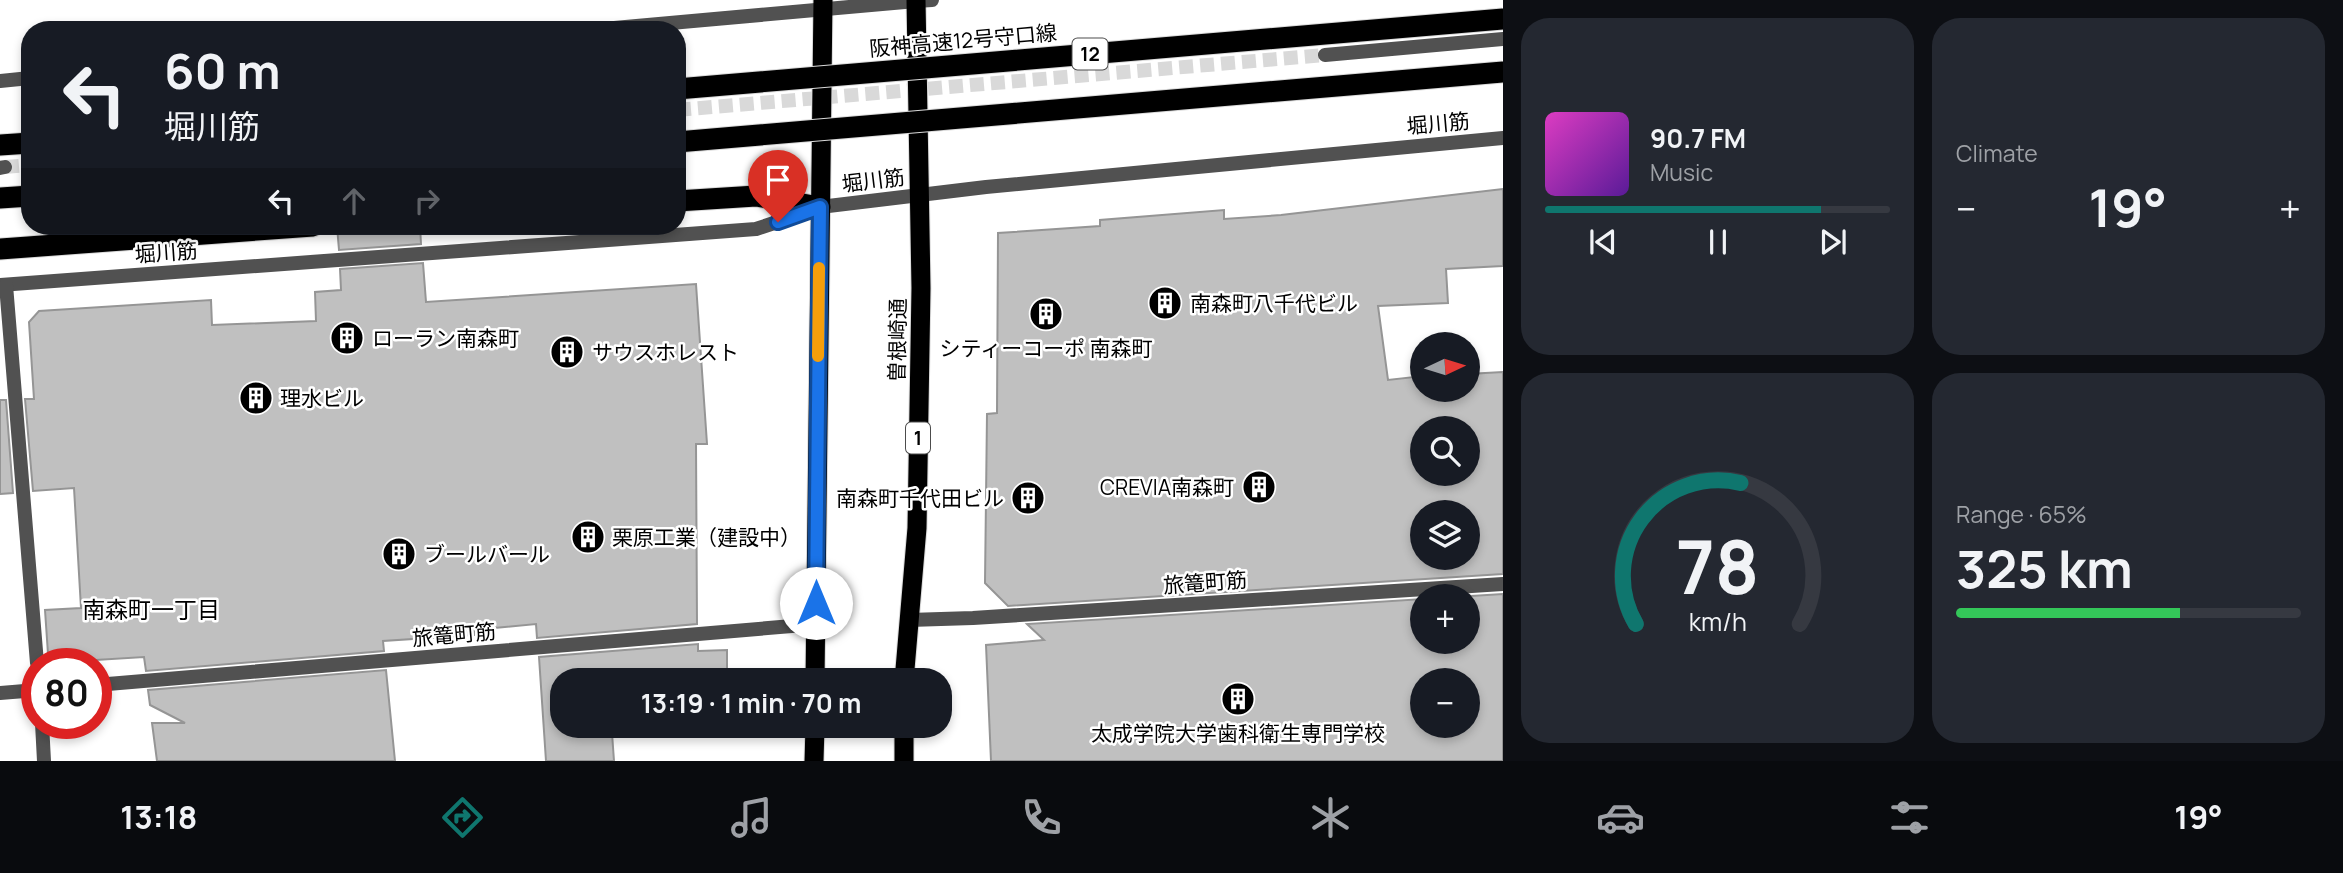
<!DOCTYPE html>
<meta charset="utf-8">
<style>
:root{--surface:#171b24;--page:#242831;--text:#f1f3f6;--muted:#9ea1a6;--line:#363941;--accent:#0f766e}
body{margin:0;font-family:Manrope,"Noto Sans JP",sans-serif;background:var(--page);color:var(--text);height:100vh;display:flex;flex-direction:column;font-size:26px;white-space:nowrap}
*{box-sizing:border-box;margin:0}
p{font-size:23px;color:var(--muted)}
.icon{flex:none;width:38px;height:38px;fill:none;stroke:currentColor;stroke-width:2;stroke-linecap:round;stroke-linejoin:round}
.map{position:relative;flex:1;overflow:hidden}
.drawer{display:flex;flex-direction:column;gap:18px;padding:18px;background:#0d0f14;width:840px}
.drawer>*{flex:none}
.hud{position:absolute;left:21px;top:21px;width:665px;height:214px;border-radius:28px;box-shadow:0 4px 10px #0003;background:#171b24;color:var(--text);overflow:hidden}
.needle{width:46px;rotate:86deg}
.tools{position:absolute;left:1410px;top:332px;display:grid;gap:14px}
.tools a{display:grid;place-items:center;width:70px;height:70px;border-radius:50%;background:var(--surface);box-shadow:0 4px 10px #0003;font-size:35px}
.speed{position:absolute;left:21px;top:648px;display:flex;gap:14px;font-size:35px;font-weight:700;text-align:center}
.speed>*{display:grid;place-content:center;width:91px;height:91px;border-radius:50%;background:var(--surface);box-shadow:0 4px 10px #0003;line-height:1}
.speed .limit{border:10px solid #d22;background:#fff;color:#111}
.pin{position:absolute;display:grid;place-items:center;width:60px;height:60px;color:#fff;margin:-72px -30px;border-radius:50% 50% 50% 0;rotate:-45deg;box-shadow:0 0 7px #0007}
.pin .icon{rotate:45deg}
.me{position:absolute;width:77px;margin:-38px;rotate:0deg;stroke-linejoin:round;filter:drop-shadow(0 0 5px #0008)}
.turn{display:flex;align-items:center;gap:24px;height:147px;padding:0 28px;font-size:32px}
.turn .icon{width:91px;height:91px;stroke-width:2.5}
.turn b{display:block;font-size:49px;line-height:60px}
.lanes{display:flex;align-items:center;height:66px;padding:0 28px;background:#0003;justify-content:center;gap:35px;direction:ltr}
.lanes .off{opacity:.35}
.big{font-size:52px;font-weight:700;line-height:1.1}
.drawer .tile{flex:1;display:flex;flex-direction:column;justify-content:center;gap:10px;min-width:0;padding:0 24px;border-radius:28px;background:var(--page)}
.drawer .dial{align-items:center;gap:0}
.dial svg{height:182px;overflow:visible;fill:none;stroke:var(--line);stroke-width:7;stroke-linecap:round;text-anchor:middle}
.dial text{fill:var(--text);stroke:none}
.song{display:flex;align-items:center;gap:21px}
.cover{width:84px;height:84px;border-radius:10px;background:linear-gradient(135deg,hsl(310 70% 55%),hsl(270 70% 35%))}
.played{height:7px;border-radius:4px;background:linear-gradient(90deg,var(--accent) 80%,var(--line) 80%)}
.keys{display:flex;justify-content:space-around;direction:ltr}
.heat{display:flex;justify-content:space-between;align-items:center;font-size:38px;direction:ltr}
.charge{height:10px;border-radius:5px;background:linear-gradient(90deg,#34c759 65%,var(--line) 0)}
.drawer .tiles{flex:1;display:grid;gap:18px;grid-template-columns:repeat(2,1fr)}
.trip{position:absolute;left:550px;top:668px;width:402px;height:70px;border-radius:28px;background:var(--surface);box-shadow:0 4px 10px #0003;font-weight:700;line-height:70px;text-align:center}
.menu{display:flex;height:112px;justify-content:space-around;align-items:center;background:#090b0e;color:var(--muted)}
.menu .icon{width:49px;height:49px}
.menu .current{color:var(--accent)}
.menu b{font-size:32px;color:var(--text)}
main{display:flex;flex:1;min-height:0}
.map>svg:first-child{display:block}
</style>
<main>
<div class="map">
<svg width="1503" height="761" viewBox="0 0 1503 761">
<rect width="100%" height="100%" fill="#fff"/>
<g fill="#c0c0c0" stroke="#959595" stroke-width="2" fill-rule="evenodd">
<path d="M1503 189V266L1446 269 1448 303 1378 306 1388 380 1423 376V390H1468V374L1503 372V574L1008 606 985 583 987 414 997 413 998 233 1100 226V220L1224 210V219L1281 215ZM1423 429H1468V474H1423ZM1423 513H1468V558H1423Z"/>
<path d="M337 226H420L421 244 339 250Z"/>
<path d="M423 263 426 302 696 284 707 444H696L697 624 537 638 536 624 474 630V635L383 641 384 651 146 671 144 657 63 662 48 654 45 610 81 608 74 488 33 491 25 399H34L29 322 39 311 211 300 212 325 316 321 315 292 341 290 340 269Z"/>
<path d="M0 400H6L13 493 0 494Z"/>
<path d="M1503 594V761H991L986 645 1044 640 1027 624 1423 599V642H1468V597H1455ZM1423 681H1468V726H1423Z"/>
<path d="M698 644V651L727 650V681H562V726H728V728L612 733 614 761H546L539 657Z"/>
<path d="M386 670 395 761H157L152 723H185L150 705 148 690Z"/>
</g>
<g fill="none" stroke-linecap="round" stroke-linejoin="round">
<g stroke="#d9d9d9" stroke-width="14" stroke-dasharray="14 7" stroke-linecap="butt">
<path d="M677 110 1325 55"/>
<path d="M5 167 30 165"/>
</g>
<defs>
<g id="trunk">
<path d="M815 681 823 0"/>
<path d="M904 681 917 528 921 288 916 0"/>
<path d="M814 761 815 726"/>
<path d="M904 761V726"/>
</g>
<g id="motorway">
<path d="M0 145 30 143"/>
<path d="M0 198 30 196"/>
<path d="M677 201 756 196 820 207"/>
<path d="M0 249 313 226"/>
</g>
</defs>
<use href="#trunk" stroke="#dbdbdb" stroke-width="21"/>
<use href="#motorway" stroke="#dbdbdb" stroke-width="23"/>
<g stroke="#515151" stroke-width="14">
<path d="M592 30 916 1"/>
<path d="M0 81 30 78"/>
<path d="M0 285 756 229 816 209"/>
<path d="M6 285 37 663"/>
<path d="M909 620 973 618 1503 584"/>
<path d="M96 685 816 624"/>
<path d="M0 693 37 690"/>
<path d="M42 723 44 761"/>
</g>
<g stroke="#515151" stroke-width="14">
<path d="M916 1 932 0"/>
<path d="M1325 55 1503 39"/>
<path d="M0 168 5 167"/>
<path d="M820 207 986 187 1503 138"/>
</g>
<use href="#trunk" stroke="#000" stroke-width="19"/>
<use href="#motorway" stroke="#000" stroke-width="21"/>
<defs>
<g id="motorway-bridge">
<path d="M677 89 1503 19"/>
<path d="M677 142 1503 72"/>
</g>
</defs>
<use href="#motorway-bridge" stroke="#dbdbdb" stroke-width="23" stroke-linecap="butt"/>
<use href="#motorway-bridge" stroke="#000" stroke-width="21"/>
</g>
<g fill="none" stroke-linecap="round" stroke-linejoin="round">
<defs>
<path id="route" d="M778 222 820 207 816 603"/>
</defs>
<use href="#route" stroke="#114b97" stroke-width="18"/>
<use href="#route" stroke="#1a73e8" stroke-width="12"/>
<path stroke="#f59e0b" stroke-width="12" d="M818 356 819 268"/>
</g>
<defs>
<symbol id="building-disc" viewBox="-11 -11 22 22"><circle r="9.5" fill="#000" stroke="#fff"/><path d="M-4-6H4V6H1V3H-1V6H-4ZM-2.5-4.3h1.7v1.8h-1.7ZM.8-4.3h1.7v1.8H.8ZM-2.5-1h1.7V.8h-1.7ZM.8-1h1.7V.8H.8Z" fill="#fff"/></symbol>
</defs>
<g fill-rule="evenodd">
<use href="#building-disc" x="1146" y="284" width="38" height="38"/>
<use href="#building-disc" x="1027" y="295" width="38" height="38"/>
<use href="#building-disc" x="328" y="319" width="38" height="38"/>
<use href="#building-disc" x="548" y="333" width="38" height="38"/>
<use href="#building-disc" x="237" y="379" width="38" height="38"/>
<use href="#building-disc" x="1240" y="468" width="38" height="38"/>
<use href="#building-disc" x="1009" y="479" width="38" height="38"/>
<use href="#building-disc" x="569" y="518" width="38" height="38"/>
<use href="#building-disc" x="380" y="535" width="38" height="38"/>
<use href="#building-disc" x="1219" y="680" width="38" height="38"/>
</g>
<g text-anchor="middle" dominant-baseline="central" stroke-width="5" stroke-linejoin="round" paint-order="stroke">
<g fill="#fff" stroke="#4c4c4c" stroke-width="2">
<rect x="1072.5" y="38.5" width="35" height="31" rx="5"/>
<rect x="906" y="422.5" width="24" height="31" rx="5"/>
</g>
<g font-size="19" font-weight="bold" fill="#000">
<text x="1090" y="54">12</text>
<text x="918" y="438">1</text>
</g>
<g font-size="21" fill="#000" stroke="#fff">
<text transform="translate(963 40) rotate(-5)">阪神高速12号守口線</text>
<text transform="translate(1438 123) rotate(-5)">堀川筋</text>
<text transform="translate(873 180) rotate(-7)">堀川筋</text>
<text transform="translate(166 252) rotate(-4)">堀川筋</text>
<text transform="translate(897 340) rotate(-89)">曽根崎通</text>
<text transform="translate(1205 582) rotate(-4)">旅篭町筋</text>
<text transform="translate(454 634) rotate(-5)">旅篭町筋</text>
</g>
<g font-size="21" fill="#000" stroke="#fff" text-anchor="start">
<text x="1190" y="303">南森町八千代ビル</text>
<text x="372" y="338">ローラン南森町</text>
<text x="1046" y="348" text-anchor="middle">シティーコーポ 南森町</text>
<text x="592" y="352">サウスホレスト</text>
<text x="280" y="398">理水ビル</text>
<text x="1234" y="487" text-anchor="end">CREVIA南森町</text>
<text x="1004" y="498" text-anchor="end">南森町千代田ビル</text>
<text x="612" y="537">栗原工業（建設中）</text>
<text x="424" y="554">ブールバール</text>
<text x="1238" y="733" text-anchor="middle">太成学院大学歯科衛生専門学校</text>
</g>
<g font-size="23" fill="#000" stroke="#fff">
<text x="151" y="609">南森町一丁目</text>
</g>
</g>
</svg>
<div class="tools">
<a><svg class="needle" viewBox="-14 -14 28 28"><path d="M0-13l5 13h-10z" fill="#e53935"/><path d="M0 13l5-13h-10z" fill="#9ea1a6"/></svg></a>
<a><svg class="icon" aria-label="search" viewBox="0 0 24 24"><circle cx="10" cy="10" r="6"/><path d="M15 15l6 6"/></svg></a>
<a><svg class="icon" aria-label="layers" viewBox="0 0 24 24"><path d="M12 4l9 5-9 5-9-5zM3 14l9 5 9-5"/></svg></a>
<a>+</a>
<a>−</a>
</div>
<div class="speed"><div class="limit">80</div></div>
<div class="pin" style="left:778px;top:222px;background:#d93025"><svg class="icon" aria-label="arrive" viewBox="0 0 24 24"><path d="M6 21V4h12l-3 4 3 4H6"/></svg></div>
<svg class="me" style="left:816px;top:603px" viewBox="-20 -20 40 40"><circle r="19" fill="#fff"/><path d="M0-13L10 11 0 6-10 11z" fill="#1a73e8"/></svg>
<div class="trip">13:19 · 1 min · 70 m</div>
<div class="hud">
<div class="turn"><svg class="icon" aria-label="left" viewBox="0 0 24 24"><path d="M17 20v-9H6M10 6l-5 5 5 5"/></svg><div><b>60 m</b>堀川筋</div></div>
<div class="lanes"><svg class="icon" aria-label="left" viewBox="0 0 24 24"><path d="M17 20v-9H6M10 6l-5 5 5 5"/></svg><svg class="icon off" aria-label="ahead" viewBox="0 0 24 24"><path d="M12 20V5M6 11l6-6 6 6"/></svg><svg class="icon off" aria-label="right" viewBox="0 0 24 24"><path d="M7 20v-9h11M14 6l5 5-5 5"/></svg></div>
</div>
</div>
<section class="drawer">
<div class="tiles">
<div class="tile">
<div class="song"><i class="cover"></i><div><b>90.7 FM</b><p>Music</p></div></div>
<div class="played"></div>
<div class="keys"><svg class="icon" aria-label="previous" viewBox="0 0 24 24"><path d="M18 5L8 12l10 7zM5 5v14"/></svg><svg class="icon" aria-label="pause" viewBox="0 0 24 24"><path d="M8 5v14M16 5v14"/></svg><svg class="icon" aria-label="next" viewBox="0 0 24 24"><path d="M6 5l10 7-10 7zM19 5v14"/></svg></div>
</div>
<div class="tile"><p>Climate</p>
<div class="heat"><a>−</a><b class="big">19°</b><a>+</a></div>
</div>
<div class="tile dial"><svg viewBox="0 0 100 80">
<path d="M14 69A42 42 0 1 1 86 69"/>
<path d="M14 69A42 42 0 0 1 60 7" stroke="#0f766e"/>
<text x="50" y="56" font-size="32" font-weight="700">78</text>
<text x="50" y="72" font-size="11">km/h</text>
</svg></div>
<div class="tile"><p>Range · 65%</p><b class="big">325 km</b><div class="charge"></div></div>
</div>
</section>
</main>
<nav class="menu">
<b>13:18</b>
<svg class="icon current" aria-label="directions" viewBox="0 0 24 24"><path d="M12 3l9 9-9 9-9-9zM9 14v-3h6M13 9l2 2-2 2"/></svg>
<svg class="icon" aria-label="music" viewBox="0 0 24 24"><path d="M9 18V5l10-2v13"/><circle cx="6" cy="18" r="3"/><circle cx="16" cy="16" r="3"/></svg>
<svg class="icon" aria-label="phone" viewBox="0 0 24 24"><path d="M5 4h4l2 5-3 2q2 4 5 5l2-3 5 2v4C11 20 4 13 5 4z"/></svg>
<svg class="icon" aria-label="climate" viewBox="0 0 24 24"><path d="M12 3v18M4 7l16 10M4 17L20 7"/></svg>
<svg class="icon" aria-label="car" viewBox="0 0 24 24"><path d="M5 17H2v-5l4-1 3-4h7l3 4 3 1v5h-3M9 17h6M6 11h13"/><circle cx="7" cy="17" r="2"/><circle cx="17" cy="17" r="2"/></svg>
<svg class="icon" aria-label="filters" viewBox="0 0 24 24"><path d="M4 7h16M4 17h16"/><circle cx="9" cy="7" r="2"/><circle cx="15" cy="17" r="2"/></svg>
<b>19°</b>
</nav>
